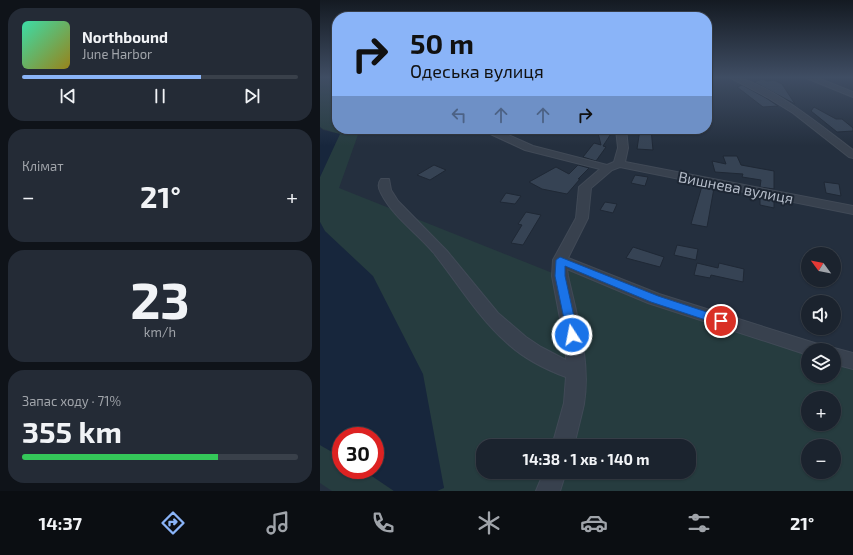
<!DOCTYPE html>
<html lang="uk">
<meta charset="utf-8">
<style>
:root{--surface:#1b232e;--page:#242b36;--text:#f1f3f6;--muted:#a0a4aa;--line:#39404a;--accent:#8ab4f8}
body{margin:0;font-family:"Exo 2",sans-serif;background:var(--page);color:var(--text);height:100vh;display:flex;flex-direction:column;font-size:15px;white-space:nowrap}
*{box-sizing:border-box;margin:0}
p{font-size:13px;color:var(--muted)}
.icon{flex:none;width:22px;height:22px;fill:none;stroke:currentColor;stroke-width:2;stroke-linecap:round;stroke-linejoin:round}
.map{position:relative;flex:1;overflow:hidden}
.side{display:flex;flex-direction:column;gap:8px;padding:8px;background:#0f1319;width:320px}
.side>*{flex:none}
.top-card{position:absolute;left:12px;top:12px;width:380px;height:122px;border-radius:16px;box-shadow:0 1px 3px #0004,0 0 0 1px var(--line);background:#8ab4f8;color:#111;overflow:hidden}
.needle{width:26px;rotate:302deg}
.controls{position:absolute;left:481px;top:247px;display:grid;gap:8px}
.controls a{display:grid;place-items:center;width:40px;height:40px;border-radius:50%;background:var(--surface);box-shadow:0 1px 3px #0004,0 0 0 1px var(--line);font-size:20px}
.speed{position:absolute;left:12px;top:427px;display:flex;gap:8px;font-size:20px;font-weight:700;text-align:center}
.speed>*{display:grid;place-content:center;width:52px;height:52px;border-radius:50%;background:var(--surface);box-shadow:0 1px 3px #0004,0 0 0 1px var(--line);line-height:1}
.speed .limit{border:6px solid #d22;background:#fff;color:#111}
.pin{position:absolute;display:grid;place-items:center;width:34px;height:34px;color:#fff;margin:-17px;border:2px solid #fff;border-radius:50%;box-shadow:0 1px 4px #0007}
.me{position:absolute;width:44px;margin:-22px;rotate:349deg;stroke-linejoin:round;filter:drop-shadow(0 0 3px #0008)}
.turn{display:flex;align-items:center;gap:14px;height:84px;padding:0 12px;font-size:18px}
.turn .icon{width:52px;height:52px;stroke-width:2.5}
.turn b{display:block;font-size:28px;line-height:34px}
.lanes{display:flex;align-items:center;height:38px;padding:0 12px;background:#0003;justify-content:center;gap:20px;direction:ltr}
.lanes .off{opacity:.35}
.big{font-size:30px;font-weight:700;line-height:1.1}
.side .widget{flex:1;display:flex;flex-direction:column;justify-content:center;gap:6px;min-width:0;padding:0 14px;border-radius:16px;background:var(--page)}
.side .dial{align-items:center;gap:0}
.dial b{font-size:52px;line-height:1}
.song{display:flex;align-items:center;gap:12px}
.cover{width:48px;height:48px;border-radius:6px;background:linear-gradient(135deg,hsl(160 70% 55%),hsl(50 70% 35%))}
.played{height:4px;border-radius:2px;background:linear-gradient(90deg,var(--accent) 65%,var(--line) 65%)}
.keys{display:flex;justify-content:space-around;direction:ltr}
.heat{display:flex;justify-content:space-between;align-items:center;font-size:22px;direction:ltr}
.charge{height:6px;border-radius:3px;background:linear-gradient(90deg,#34c759 71%,var(--line) 0)}
.trip{position:absolute;left:156px;top:439px;width:220px;height:40px;border-radius:16px;background:var(--surface);box-shadow:0 1px 3px #0004,0 0 0 1px var(--line);font-weight:700;line-height:40px;text-align:center}
.menu{display:flex;height:64px;justify-content:space-around;align-items:center;background:#0b0e12;color:var(--muted)}
.menu .icon{width:28px;height:28px}
.menu .selected{color:var(--accent)}
.menu b{font-size:18px;color:var(--text)}
main{display:flex;flex:1;min-height:0}
.map>svg:first-child{display:block}
</style>
<main>
<section class="side">
<div class="widget">
<div class="song"><i class="cover"></i><div><b>Northbound</b><p>June Harbor</p></div></div>
<div class="played"></div>
<div class="keys"><svg class="icon" aria-label="previous" viewBox="0 0 24 24"><path d="M18 5L8 12l10 7zM5 5v14"/></svg><svg class="icon" aria-label="pause" viewBox="0 0 24 24"><path d="M8 5v14M16 5v14"/></svg><svg class="icon" aria-label="next" viewBox="0 0 24 24"><path d="M6 5l10 7-10 7zM19 5v14"/></svg></div>
</div>
<div class="widget"><p>Клімат</p>
<div class="heat"><a>−</a><b class="big">21°</b><a>+</a></div>
</div>
<div class="widget dial"><b>23</b><p>km/h</p></div>
<div class="widget"><p>Запас ходу · 71%</p><b class="big">355 km</b><div class="charge"></div></div>
</section>
<div class="map">
<svg width="533" height="491" viewBox="0 0 533 491">
<rect width="100%" height="100%" fill="#242f3e"/>
<g fill="#263c3f" fill-rule="evenodd">
<path d="M0 77H17V129H40L19 188 240 276 256 267 488 350V376H514V356L533 361V491H117L124 487 0 222V177L19 134 3 129 0 127ZM488 398H514V424H488ZM163 446H369V472H163ZM488 446H514V472H488Z"/>
<path d="M0 445 21 457V470H43L74 491H12L0 483Z"/>
</g>
<g fill="#17263c">
<path d="M0 127 3 130 20 134 0 177Z"/>
<path d="M0 222 5 231 53 276 103 374 124 488 117 491H74L43 470H55V436H21V457L0 445Z"/>
</g>
<g fill="#364354" stroke="#1f2835">
<path d="M442 79 447 81 454 80 462 84 475 104 434 82Z"/>
<path d="M422 85 446 98 458 106 443 107 417 87Z"/>
<path d="M494 107 516 119H522L533 128V131L517 132 491 111Z"/>
<path d="M277 129H294L283 146 286 147 276 161 263 157 274 143 281 145Z"/>
<path d="M320 129H331L333 150 317 149Z"/>
<path d="M403 156H417L421 165 454 171V189L440 187 441 180 422 177 423 174 395 172 392 161 406 164Z"/>
<path d="M114 165 126 170 110 180 97 175Z"/>
<path d="M258 165 269 168 258 179H260L247 194 222 189 209 182 236 167 249 174Z"/>
<path d="M315 175 328 177 325 186 311 183Z"/>
<path d="M504 182 519 184 521 196 506 193Z"/>
<path d="M382 186 394 188 387 227 371 224Z"/>
<path d="M186 193 201 196 195 204 180 202Z"/>
<path d="M440 197 454 200V208L440 205Z"/>
<path d="M285 202 297 204 293 213 280 210Z"/>
<path d="M206 212 221 215 203 245 191 243 202 225 198 224Z"/>
<path d="M357 245 378 249 376 260 354 255Z"/>
<path d="M313 247 344 257 340 267 306 258Z"/>
<path d="M377 263 398 268 399 263 424 269 423 282 391 275 390 278 374 275Z"/>
</g>
<g fill="none" stroke-linecap="round" stroke-linejoin="round">
<defs>
<g id="minor">
<path d="M409 77C443 77 505 129 533 150V158L529 157 473 113 447 97Z"/>
<path d="M484 77H495L533 92V97Z"/>
<path d="M162 129H175L213 146 287 165 294 162 298 148 296 129H306L308 148 305 162 533 206V214L300 167 292 170 271 188 268 218 248 258 339 294 501 345 504 350H488V355L328 303 247 269 248 276C257 317 271 361 264 404 261 418 257 432 254 446H232L244 403 246 377C224 369 203 358 186 342 157 316 137 282 113 252 96 232 73 217 61 193 58 188 58 183 61 179H69L71 190 78 201 127 251 178 313 206 337 221 347 246 360V350L232 276 233 260 256 218 259 187 280 169 205 150 164 131Z"/>
<path d="M514 348 533 353V369L514 364V350H509Z"/>
<path d="M224 472H246L240 491H216Z"/>
</g>
</defs>
<use href="#minor" stroke="#414a57" stroke-width="2"/>
<use href="#minor" fill="#38414e" fill-rule="evenodd"/>
</g>
<linearGradient id="sky" x2="0" y2="1"><stop stop-color="#141a22"/><stop offset="0.53" stop-color="#3f4d63"/><stop offset="1" stop-color="#3f4d63" stop-opacity="0"/></linearGradient>
<rect width="533" height="146" fill="url(#sky)"/>
<path fill="#1a73e8" stroke="#114b97" d="M240 257 338 296 405 318 406 321 405 324 401 325 331 302 245 266V276L258 335 256 338 252 340 248 338 235 276 236 260Z"/>
<g text-anchor="middle" dominant-baseline="central" stroke-width="4" stroke-linejoin="round" paint-order="stroke">
<g font-size="15" fill="#b4bcc9" stroke="#1d2633">
<text transform="translate(416 187) rotate(11)">Вишнева вулиця</text>
</g>
</g>
</svg>
<div class="controls">
<a><svg class="needle" viewBox="-14 -14 28 28"><path d="M0-13l5 13h-10z" fill="#e53935"/><path d="M0 13l5-13h-10z" fill="#a0a4aa"/></svg></a>
<a><svg class="icon" aria-label="sound" viewBox="0 0 24 24"><path d="M4 9h4l5-4v14l-5-4H4zM17 9q2 3 0 6"/></svg></a>
<a><svg class="icon" aria-label="layers" viewBox="0 0 24 24"><path d="M12 4l9 5-9 5-9-5zM3 14l9 5 9-5"/></svg></a>
<a>+</a>
<a>−</a>
</div>
<div class="speed"><div class="limit">30</div></div>
<div class="pin" style="left:401px;top:321px;background:#d93025"><svg class="icon" aria-label="arrive" viewBox="0 0 24 24"><path d="M6 21V4h12l-3 4 3 4H6"/></svg></div>
<svg class="me" style="left:252px;top:335px" viewBox="-20 -20 40 40"><circle r="17" fill="#1a73e8" stroke="#fff" stroke-width="3"/><path d="M0-11L8 9 0 5-8 9z" fill="#fff"/></svg>
<div class="trip">14:38 · 1 хв · 140 m</div>
<div class="top-card">
<div class="turn"><svg class="icon" aria-label="right" viewBox="0 0 24 24"><path d="M7 20v-9h11M14 6l5 5-5 5"/></svg><div><b>50 m</b>Одеська вулиця</div></div>
<div class="lanes"><svg class="icon off" aria-label="left" viewBox="0 0 24 24"><path d="M17 20v-9H6M10 6l-5 5 5 5"/></svg><svg class="icon off" aria-label="ahead" viewBox="0 0 24 24"><path d="M12 20V5M6 11l6-6 6 6"/></svg><svg class="icon off" aria-label="ahead" viewBox="0 0 24 24"><path d="M12 20V5M6 11l6-6 6 6"/></svg><svg class="icon" aria-label="right" viewBox="0 0 24 24"><path d="M7 20v-9h11M14 6l5 5-5 5"/></svg></div>
</div>
</div>
</main>
<nav class="menu">
<b>14:37</b>
<svg class="icon selected" aria-label="directions" viewBox="0 0 24 24"><path d="M12 3l9 9-9 9-9-9zM9 14v-3h6M13 9l2 2-2 2"/></svg>
<svg class="icon" aria-label="music" viewBox="0 0 24 24"><path d="M9 18V5l10-2v13"/><circle cx="6" cy="18" r="3"/><circle cx="16" cy="16" r="3"/></svg>
<svg class="icon" aria-label="phone" viewBox="0 0 24 24"><path d="M5 4h4l2 5-3 2q2 4 5 5l2-3 5 2v4C11 20 4 13 5 4z"/></svg>
<svg class="icon" aria-label="climate" viewBox="0 0 24 24"><path d="M12 3v18M4 7l16 10M4 17L20 7"/></svg>
<svg class="icon" aria-label="car" viewBox="0 0 24 24"><path d="M5 17H2v-5l4-1 3-4h7l3 4 3 1v5h-3M9 17h6M6 11h13"/><circle cx="7" cy="17" r="2"/><circle cx="17" cy="17" r="2"/></svg>
<svg class="icon" aria-label="filters" viewBox="0 0 24 24"><path d="M4 7h16M4 17h16"/><circle cx="9" cy="7" r="2"/><circle cx="15" cy="17" r="2"/></svg>
<b>21°</b>
</nav>
